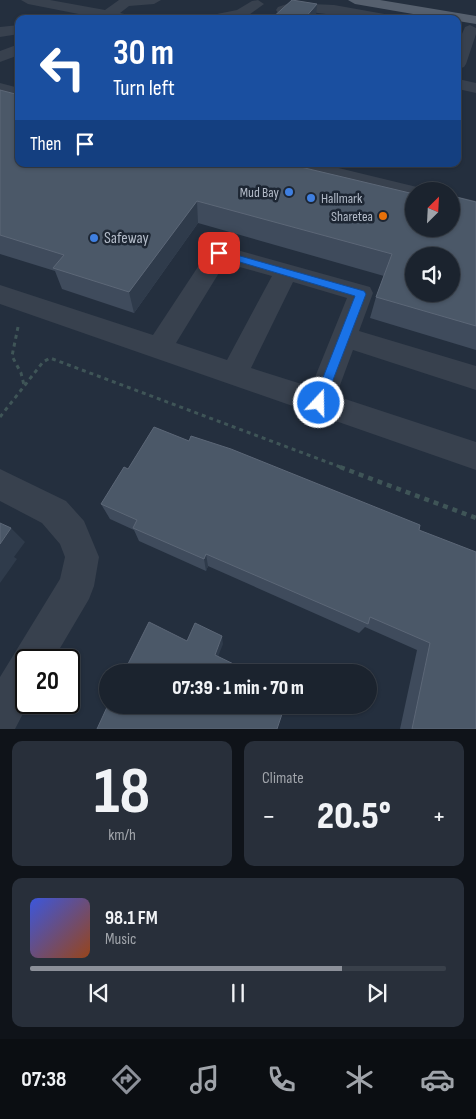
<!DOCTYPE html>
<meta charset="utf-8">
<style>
:root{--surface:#1b232e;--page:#282f3a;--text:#f1f3f6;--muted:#a0a4aa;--line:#39404a;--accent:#8c9099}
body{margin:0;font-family:"Sofia Sans Condensed",sans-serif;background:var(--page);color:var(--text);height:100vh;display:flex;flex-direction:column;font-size:19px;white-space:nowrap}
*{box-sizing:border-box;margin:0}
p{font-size:16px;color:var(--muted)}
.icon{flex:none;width:28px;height:28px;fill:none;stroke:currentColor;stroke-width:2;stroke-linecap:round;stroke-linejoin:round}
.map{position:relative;height:729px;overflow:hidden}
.drawer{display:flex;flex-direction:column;gap:12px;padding:12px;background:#0f1319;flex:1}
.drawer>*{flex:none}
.top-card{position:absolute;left:15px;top:15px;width:446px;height:152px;border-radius:10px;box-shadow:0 1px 4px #0004,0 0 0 1px var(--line);background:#1a4fa0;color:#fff;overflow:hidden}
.needle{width:32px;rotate:24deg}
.controls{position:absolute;left:405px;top:182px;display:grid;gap:10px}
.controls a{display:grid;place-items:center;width:55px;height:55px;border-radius:50%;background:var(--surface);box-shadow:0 1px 4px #0004,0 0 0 1px var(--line);font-size:25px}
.speed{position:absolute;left:15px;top:649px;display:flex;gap:10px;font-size:25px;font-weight:700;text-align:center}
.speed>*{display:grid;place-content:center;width:65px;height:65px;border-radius:50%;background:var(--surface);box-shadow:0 1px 4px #0004,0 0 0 1px var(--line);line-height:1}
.speed .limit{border:2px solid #111;border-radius:8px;background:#fff;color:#111}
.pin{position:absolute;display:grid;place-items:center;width:42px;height:42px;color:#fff;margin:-21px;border-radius:10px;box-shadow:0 2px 8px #0006}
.me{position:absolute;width:55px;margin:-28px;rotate:21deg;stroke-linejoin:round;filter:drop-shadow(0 0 4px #0008)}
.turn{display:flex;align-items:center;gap:18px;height:105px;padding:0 15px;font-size:22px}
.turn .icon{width:65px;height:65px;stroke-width:2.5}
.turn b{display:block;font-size:35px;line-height:42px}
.then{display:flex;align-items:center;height:48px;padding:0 15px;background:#0003;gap:10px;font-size:19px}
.big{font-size:38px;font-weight:800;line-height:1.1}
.drawer .widget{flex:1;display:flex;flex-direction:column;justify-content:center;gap:8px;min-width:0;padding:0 18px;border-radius:10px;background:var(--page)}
.drawer .dial{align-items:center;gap:0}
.dial b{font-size:65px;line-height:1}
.song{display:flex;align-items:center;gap:15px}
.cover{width:60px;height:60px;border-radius:8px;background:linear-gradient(135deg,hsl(230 70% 55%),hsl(20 70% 35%))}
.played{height:5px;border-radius:2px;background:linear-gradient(90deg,var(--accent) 75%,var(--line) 75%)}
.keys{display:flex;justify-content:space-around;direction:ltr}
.heat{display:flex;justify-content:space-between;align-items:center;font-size:28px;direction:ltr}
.drawer .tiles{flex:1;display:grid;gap:12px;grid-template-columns:1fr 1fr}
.widget:last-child{grid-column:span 2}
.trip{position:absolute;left:99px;top:664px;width:278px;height:50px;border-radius:25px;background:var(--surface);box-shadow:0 1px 4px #0004,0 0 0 1px var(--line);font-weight:800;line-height:50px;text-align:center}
.tab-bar{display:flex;height:80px;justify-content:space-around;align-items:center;background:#0b0e12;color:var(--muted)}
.tab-bar .icon{width:35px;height:35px}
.tab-bar .active{color:var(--accent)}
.tab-bar b{font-size:22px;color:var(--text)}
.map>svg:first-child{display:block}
</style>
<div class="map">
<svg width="476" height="729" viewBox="0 0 476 729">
<rect width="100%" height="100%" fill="#242f3e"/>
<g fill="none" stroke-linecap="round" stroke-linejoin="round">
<g stroke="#3f5557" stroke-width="3" stroke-dasharray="4 4" stroke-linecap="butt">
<path d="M18 327 12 356 21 373 24 385"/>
<path d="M0 417 43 362 50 358 343 468"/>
</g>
<path stroke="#3f5557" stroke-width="4.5" stroke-dasharray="5 5" stroke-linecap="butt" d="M340 467 476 518"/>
<g fill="#38414e" fill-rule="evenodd">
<path d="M21 0H50L105 10 119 0H161L154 4 129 6 120 13 133 16 135 19H104L28 4Z"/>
<path d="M258 0 264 4 246 17 205 19 207 16 237 10 252 1Z"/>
<path d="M290 3 334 5 390 15 397 19H366L302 11 283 14 278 13 276 10 278 7Z"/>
<path d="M19 25V34L0 37V27Z"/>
<path d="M470 25 476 28V34L466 64 464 67 458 69V43L465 27Z"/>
<path d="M19 44V55L0 62V51Z"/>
<path d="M458 79 476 83V93L458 89Z"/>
<path d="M0 83 19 88V98L0 93Z"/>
<path d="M289 164H322L421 188 423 191H414V199L292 168Z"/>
<path d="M451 195 476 201V215L451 209Z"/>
<path d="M219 245 370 287 373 293 359 331 476 366V390L353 350 336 396 476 442V470L0 304V285L153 335 211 247ZM225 263 272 276 227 360 176 343ZM293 282 347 298 311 387 251 368Z"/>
<path d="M0 469 66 501 84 521 99 557 94 586 89 599 53 660H26V702H29L15 729H0V677L60 579 65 557 60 544 42 523 0 501Z"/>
</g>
<path fill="#56606e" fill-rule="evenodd" d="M348 0H380L476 16V24L458 21V19H442L355 4Z"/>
</g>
<g fill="#3f4b5c">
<path d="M0 90 19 164 454 204 456 197 476 202V350L370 318 376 297 384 276 198 223 134 313 62 289 55 271 0 254Z"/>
<path d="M128 469 419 530 476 729H400L417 650 365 627 359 633 208 566 206 571 139 541 134 530 110 519 101 504Z"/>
</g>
<g fill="#2f3b4b">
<path d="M317 4 316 17 314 19H304Z"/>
<path d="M197 201 198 223 134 313 129 292Z"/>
<path d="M11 528 25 542 14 557 17 559 0 583V544Z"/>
<path d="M206 554 208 566 206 571 204 559Z"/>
<path d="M222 636 223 644 216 662 215 655Z"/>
</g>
<g fill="#4b5868" stroke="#5c6777" fill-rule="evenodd">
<path d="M292 0 317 4 304 19H271Z"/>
<path d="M0 90 19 95V164H288L414 194V229H451V203L454 204 456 197 476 202V326L376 297 392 254 197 201 129 292 53 268 64 255 0 235ZM414 256H451V294H414Z"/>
<path d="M154 427 189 441 191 436 231 449 420 525 419 530 476 552V729H412L430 643 370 617 368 624 206 554 204 559 133 528 137 520 101 504 124 467 128 469Z"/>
<path d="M0 523 11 528 0 544Z"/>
<path d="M149 622 187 641 195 623 222 636 215 655 250 672H124Z"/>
<path d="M108 705H285L277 729H97Z"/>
</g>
<path fill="#1a73e8" stroke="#114b97" d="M219 250 364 291 366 294 323 406H315L313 403 355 296 216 255 214 253Z"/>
<g fill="#3f7fe0" stroke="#1d2633" stroke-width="2">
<circle cx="289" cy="192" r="5"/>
<circle cx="311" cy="198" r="5"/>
<circle cx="94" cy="238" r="5"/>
</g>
<circle fill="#e8710a" stroke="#1d2633" stroke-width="2" cx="383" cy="216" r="5"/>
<g text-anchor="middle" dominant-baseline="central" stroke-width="5" stroke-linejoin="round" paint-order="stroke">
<g font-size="14" fill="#b4bcc9" stroke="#1d2633" text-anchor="end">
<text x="279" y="192">Mud Bay</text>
<text x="321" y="198" text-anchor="start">Hallmark</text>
<text x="373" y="216">Sharetea</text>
</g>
<g font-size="16" fill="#b4bcc9" stroke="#1d2633" text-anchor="start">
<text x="104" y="238">Safeway</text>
</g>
</g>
</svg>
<div class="controls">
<a><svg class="needle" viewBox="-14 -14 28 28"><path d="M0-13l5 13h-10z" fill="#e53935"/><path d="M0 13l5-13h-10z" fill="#a0a4aa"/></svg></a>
<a><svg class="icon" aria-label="sound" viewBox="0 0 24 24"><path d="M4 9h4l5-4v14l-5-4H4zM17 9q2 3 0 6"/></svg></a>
</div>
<div class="speed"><div class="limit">20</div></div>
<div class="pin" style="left:219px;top:253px;background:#d93025"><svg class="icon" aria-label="arrive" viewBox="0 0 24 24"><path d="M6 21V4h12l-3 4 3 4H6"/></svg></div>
<svg class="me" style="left:319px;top:403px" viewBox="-20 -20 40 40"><circle r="17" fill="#1a73e8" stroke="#fff" stroke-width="3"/><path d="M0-11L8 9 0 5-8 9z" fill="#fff"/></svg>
<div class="trip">07:39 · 1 min · 70 m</div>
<div class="top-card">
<div class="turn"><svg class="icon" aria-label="left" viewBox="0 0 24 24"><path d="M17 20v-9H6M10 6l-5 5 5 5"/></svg><div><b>30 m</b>Turn left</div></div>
<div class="then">Then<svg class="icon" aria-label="arrive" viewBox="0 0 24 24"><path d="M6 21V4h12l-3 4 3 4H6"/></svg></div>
</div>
</div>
<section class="drawer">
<div class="tiles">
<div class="widget dial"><b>18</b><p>km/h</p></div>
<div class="widget"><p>Climate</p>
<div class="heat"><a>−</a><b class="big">20.5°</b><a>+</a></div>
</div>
<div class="widget">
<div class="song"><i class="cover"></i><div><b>98.1 FM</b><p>Music</p></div></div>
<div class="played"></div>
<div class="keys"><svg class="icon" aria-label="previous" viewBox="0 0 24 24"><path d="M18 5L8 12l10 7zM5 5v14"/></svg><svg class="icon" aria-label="pause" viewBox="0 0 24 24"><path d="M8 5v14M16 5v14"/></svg><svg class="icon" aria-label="next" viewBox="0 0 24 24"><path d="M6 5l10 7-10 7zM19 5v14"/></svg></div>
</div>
</div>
</section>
<nav class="tab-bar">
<b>07:38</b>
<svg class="icon active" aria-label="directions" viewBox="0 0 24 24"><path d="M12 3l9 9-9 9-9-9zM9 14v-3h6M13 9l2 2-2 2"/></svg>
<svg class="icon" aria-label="music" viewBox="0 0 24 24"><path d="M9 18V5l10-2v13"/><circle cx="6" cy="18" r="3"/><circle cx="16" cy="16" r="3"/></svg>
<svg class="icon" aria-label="phone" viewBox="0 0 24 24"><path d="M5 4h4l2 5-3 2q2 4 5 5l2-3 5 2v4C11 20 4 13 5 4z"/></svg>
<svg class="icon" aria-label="climate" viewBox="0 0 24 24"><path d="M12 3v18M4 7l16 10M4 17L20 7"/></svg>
<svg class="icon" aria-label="car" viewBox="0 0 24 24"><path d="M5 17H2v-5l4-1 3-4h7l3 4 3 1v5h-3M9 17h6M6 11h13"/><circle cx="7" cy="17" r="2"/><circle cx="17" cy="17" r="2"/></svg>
</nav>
